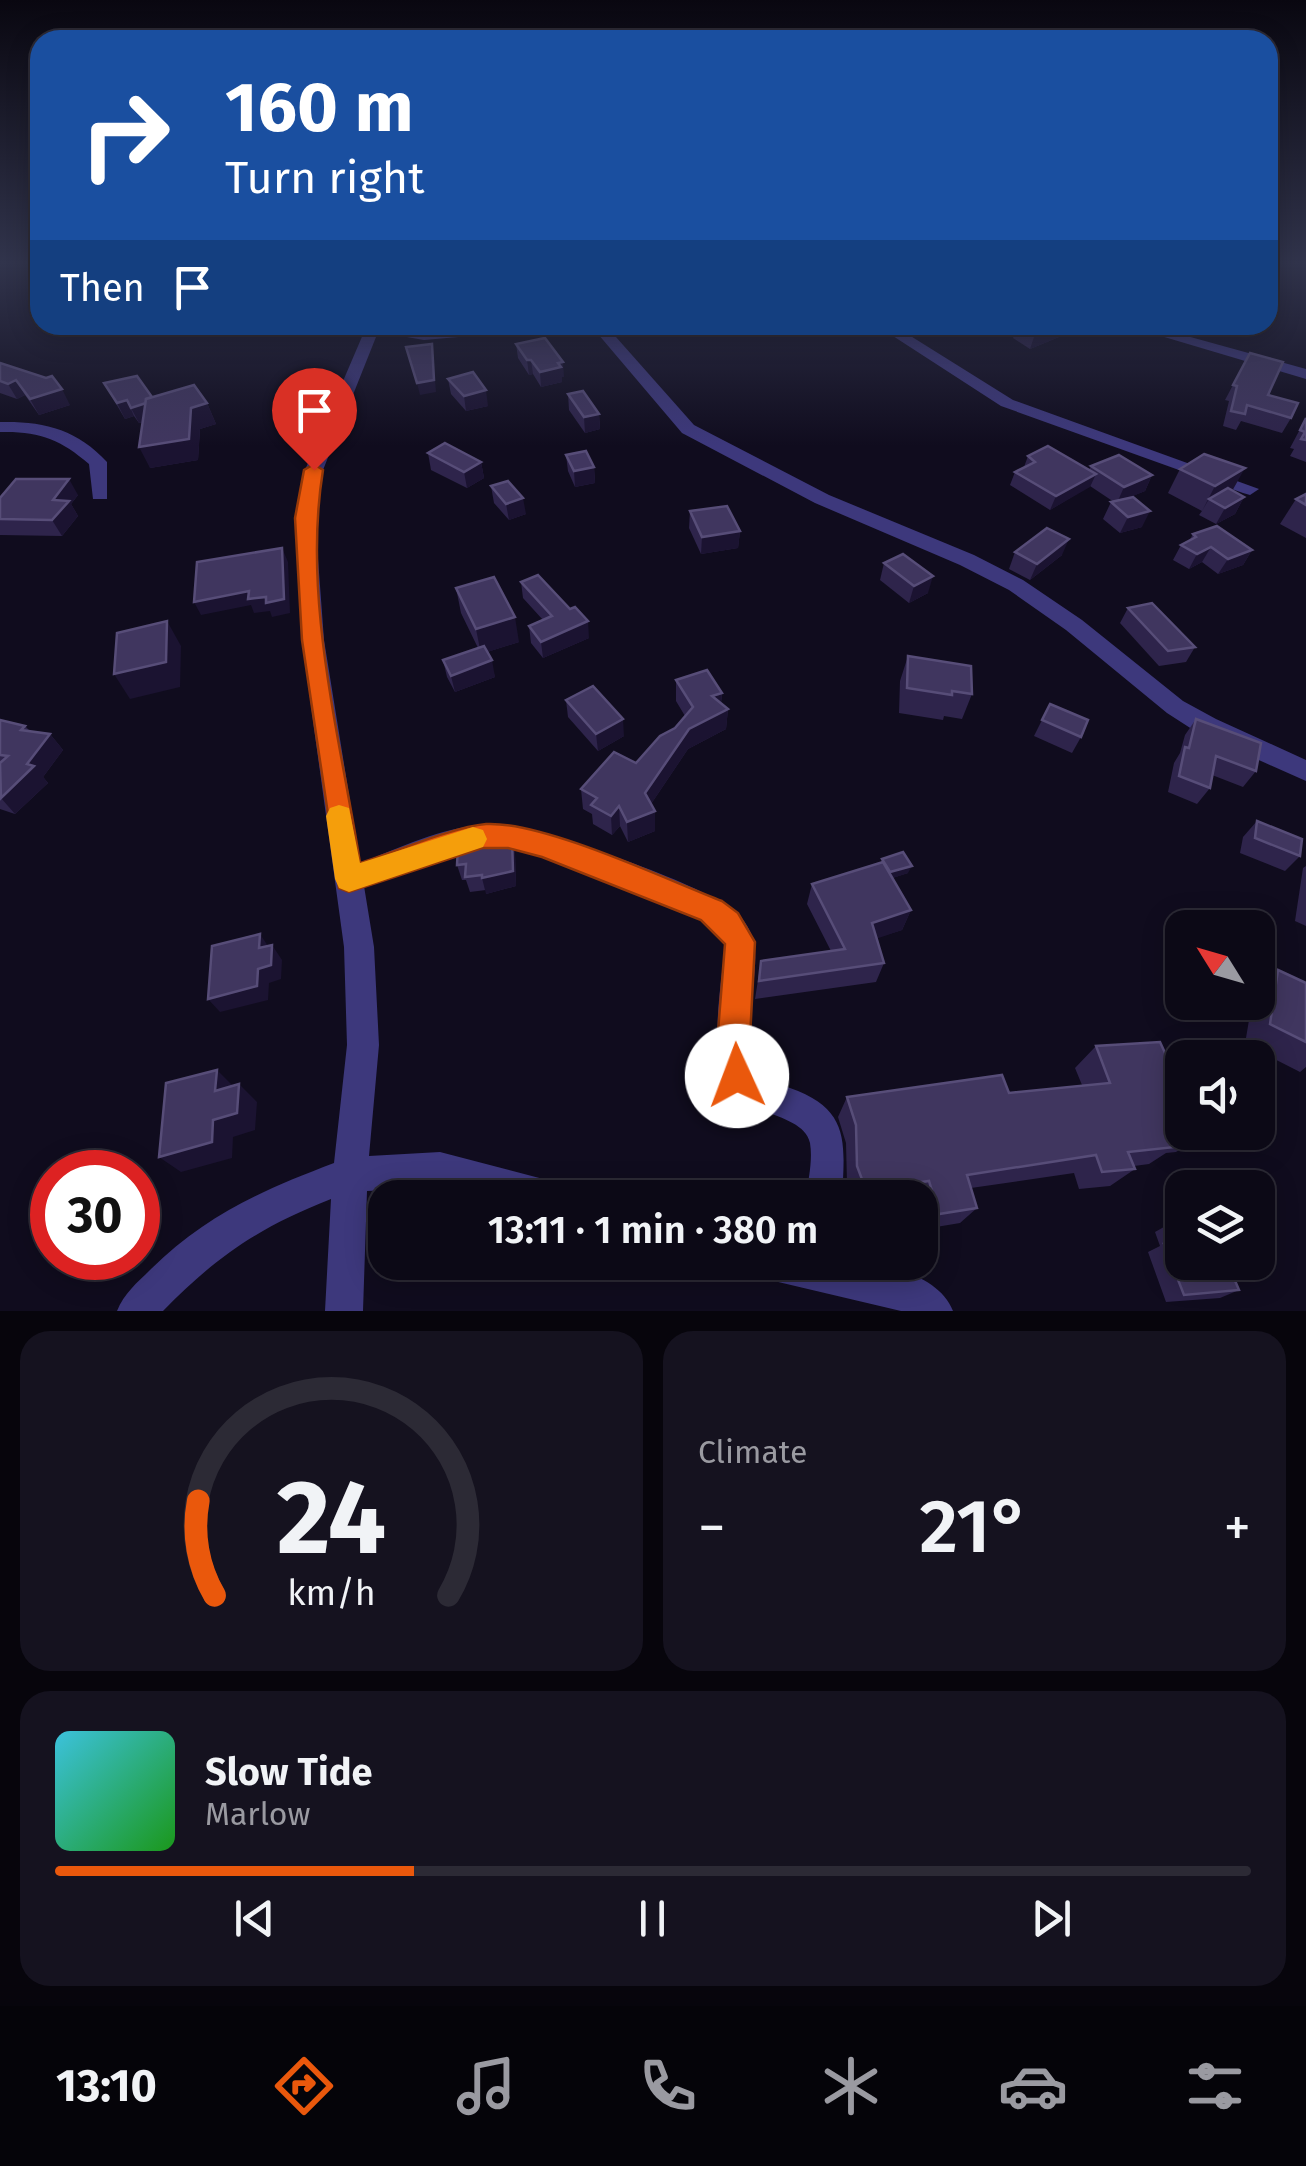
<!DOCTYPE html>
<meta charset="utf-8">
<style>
:root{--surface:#0c0916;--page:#15121f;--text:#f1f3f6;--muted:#9a9aa1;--line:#2c2a35;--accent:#ea580c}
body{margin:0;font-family:"Fira Sans",sans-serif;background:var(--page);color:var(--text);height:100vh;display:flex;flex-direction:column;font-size:38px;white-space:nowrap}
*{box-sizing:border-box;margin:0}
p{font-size:32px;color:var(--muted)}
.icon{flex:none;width:55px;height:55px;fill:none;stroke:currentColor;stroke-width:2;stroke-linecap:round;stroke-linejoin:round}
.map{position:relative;height:1311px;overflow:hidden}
.drawer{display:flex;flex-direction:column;gap:20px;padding:20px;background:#07050c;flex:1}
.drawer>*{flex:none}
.guide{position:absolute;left:30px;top:30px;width:1248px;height:305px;border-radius:30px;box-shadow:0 5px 25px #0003,0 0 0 2px var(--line);background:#1a4fa0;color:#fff;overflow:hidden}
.needle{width:65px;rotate:307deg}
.fabs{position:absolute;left:1165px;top:910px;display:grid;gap:20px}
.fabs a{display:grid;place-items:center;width:110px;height:110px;border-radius:20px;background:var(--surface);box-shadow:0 5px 25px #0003,0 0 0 2px var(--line);font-size:50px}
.speed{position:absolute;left:30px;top:1150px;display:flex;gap:20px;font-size:50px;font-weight:700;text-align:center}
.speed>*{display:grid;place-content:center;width:130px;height:130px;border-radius:50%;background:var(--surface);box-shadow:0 5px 25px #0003,0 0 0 2px var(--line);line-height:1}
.speed .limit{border:15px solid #d22;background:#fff;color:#111}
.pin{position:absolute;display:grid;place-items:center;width:85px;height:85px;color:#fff;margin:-102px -42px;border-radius:50% 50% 50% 0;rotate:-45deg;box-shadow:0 0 10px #0007}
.pin .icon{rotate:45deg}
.me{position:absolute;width:110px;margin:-55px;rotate:358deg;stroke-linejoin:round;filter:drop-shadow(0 0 8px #0008)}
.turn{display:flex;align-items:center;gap:35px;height:210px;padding:0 30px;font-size:45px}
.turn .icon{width:130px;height:130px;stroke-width:2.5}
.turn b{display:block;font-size:70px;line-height:85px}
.then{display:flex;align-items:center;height:95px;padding:0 30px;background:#0003;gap:20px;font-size:38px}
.big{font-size:75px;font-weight:600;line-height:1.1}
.drawer .widget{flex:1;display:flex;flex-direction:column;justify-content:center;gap:15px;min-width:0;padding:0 35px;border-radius:30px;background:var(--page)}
.drawer .dial{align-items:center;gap:0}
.dial svg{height:260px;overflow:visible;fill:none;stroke:var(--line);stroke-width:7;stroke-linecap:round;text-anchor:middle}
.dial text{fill:var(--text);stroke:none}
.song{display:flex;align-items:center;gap:30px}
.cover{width:120px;height:120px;border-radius:15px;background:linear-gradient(135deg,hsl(190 70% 55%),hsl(120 70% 35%))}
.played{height:10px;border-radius:5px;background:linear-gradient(90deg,var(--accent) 30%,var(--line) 30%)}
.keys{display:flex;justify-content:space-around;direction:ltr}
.heat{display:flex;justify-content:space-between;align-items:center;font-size:55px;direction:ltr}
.drawer .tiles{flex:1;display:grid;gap:20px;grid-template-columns:1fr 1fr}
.widget:last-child{grid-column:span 2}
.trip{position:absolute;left:368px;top:1180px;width:570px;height:100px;border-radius:30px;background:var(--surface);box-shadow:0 5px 25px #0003,0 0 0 2px var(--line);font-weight:600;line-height:100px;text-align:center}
.tabs{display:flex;height:160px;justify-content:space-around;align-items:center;background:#050409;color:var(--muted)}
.tabs .icon{width:70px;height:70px}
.tabs .selected{color:var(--accent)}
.tabs b{font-size:45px;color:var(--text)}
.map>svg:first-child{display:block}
</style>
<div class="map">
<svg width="1306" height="1311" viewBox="0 0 1306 1311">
<rect width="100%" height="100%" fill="#100c1e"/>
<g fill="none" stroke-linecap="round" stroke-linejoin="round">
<g fill="#3d387c" fill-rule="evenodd">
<path d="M367 325 424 332 516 325H601L608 328 694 425 829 495 974 555 1023 580 1082 620 1183 701 1216 719 1306 760V781L1198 733 1167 713 1066 630 1009 590 960 565 815 503 682 433 598 334 582 326 424 340 378 332 323 470 315 518 324 640 360 863C400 848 441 827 484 825 530 822 699 882 735 911 742 917 749 927 752 936 764 964 738 1040 752 1064 760 1079 775 1083 790 1088 850 1109 845 1142 842 1198H806C808 1180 813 1161 810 1143 804 1114 748 1115 730 1089 707 1054 722 984 725 944L718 933 701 920C640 894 549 842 482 848 441 852 402 872 364 886L374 947 379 1045 369 1156 440 1152 547 1180 560 1185 565 1198H477L440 1188 367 1191 363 1311H325L331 1199C258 1228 218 1255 163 1311H117C124 1293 138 1282 151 1269 206 1215 263 1190 334 1163L347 1045 344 947 302 640 295 518 305 470Z"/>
<path d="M876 325H893L1013 400 1259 489 1250 495 1243 493 1001 406Z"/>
<path d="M1124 325H1147L1306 369V379Z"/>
<path d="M0 422C43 421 77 429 107 462V499H93L89 464C60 439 39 431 0 432Z"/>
<path d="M755 1262C809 1262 929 1251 953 1311H901L774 1281 761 1275Z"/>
</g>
</g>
<g fill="#2e244b">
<path d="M1017 325H1064L1059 337 1030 349 1013 338Z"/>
<path d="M516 344 564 377H562V382L541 387 533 374 529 375 518 358Z"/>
<path d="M1250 353 1268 395 1291 418 1282 433 1241 421 1236 430 1223 426 1229 401 1225 400Z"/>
<path d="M0 363 70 405 39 415 25 395 17 399 0 393Z"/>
<path d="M448 379 488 406 466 411 451 394Z"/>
<path d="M104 383 152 397 207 403 216 424 200 429 198 460 150 468 143 422 139 423 134 416 125 419Z"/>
<path d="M568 394 599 414 600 429 585 433 569 410Z"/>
<path d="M1306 418V462L1290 456 1294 449 1290 448Z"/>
<path d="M428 453 481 462 484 478 467 488 431 470Z"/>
<path d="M566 455 594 467 595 483 575 487 568 471Z"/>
<path d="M1028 456 1089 470 1091 466 1152 475 1145 491 1127 498 1142 527 1120 533 1103 519 1111 502H1114L1090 486 1050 510 1010 485 1015 472 1024 467Z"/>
<path d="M1180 469 1244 497 1235 514 1216 524 1199 515 1202 511 1168 493Z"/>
<path d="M491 486 526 514 509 520 494 503Z"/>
<path d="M1306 494V538L1280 524 1296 499Z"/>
<path d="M78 495 71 504 78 516 62 536 0 535V498Z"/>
<path d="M690 511 740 531 738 548 701 554 689 528Z"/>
<path d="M1193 534 1252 550 1243 565 1218 574 1202 562 1189 569 1173 560 1181 545 1189 541Z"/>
<path d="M1015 552 1062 555 1030 580 1009 569Z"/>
<path d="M884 563 928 593 909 603 880 580Z"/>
<path d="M521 582 589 638 543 658 531 643 529 626 543 620 523 598Z"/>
<path d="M456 588 519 642 487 652 495 677 455 692 447 677 443 660 478 648 461 613Z"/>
<path d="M1128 608 1195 647 1186 662 1159 666 1120 623Z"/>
<path d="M908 656 972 694 962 719 944 716 943 720 899 713 900 681Z"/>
<path d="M676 680 722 693 721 704 728 709 726 729 688 749 651 804 655 831 628 842 620 826 612 835 593 824 592 814 583 809 581 789 636 763 675 728 685 716 676 701Z"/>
<path d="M566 700 624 736 598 751 568 717Z"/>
<path d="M1050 704 1081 737 1072 753 1034 736Z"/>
<path d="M1196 719 1256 771 1243 787 1212 775 1210 788 1197 804 1168 792 1174 763 1180 753 1185 735Z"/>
<path d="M0 720 25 726 30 731 50 734 63 750 43 777 48 783 15 814 0 809Z"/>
<path d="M1257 821 1300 856 1285 871 1240 853 1243 837Z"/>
<path d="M512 838 515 853 516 886 486 894V890L470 892 466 880H462L457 865Z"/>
<path d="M882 859 908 873 892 878 911 910 902 930 876 938 884 963 876 982 755 999 761 961 831 951 807 904 812 884 881 863Z"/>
<path d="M1306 866V926L1295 921 1303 868Z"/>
<path d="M1278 970 1306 983V1067L1300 1072 1245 1044 1252 1002H1258V988Z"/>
<path d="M1096 1046 1203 1134 1176 1152 1166 1153 1149 1164 1134 1166 1135 1169 1110 1186 1079 1189 1074 1173 971 1188 977 1208 960 1223 924 1229 920 1214V1198H852L847 1183 846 1143 838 1117 847 1097 1009 1093 1082 1085 1075 1068Z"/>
<path d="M1171 1223 1239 1290 1220 1298 1166 1302 1148 1252 1160 1246 1155 1232Z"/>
</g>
<g fill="#1b1331">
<path d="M1058 325H1064L1059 337 1030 349 1035 334Z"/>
<path d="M432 344 436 392 420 395 417 383Z"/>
<path d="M527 360H531L533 374 529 375Z"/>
<path d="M563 362 564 377H562V382L541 387 540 372Z"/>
<path d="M16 380 25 395 17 399 8 384Z"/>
<path d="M62 389 70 405 39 415 30 399Z"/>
<path d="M486 390 488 406 466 411 464 396Z"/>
<path d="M127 400 134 416 125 419 117 403Z"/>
<path d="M154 401 161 416 139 423 131 408Z"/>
<path d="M207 403 216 424 200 429 198 460 150 468 139 447 191 408Z"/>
<path d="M599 414 600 429 585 433 584 417Z"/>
<path d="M481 462 484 478 467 488 464 472Z"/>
<path d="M594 467 595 483 575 487 574 471Z"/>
<path d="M1245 468 1231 493 1209 499 1202 511 1215 486Z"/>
<path d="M1096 474 1090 487 1050 510 1056 496Z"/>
<path d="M1152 475 1145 491 1117 503 1124 487Z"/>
<path d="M69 479 78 495 71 504 78 516 62 536 52 520 53 500Z"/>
<path d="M1244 497 1235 514 1216 524 1225 508Z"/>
<path d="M523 498 526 514 509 520 506 504Z"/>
<path d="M1150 511 1142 527 1120 533 1128 517Z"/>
<path d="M740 531 738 548 701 554 702 537Z"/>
<path d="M1069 539 1062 555 1030 580 1037 564Z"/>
<path d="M1211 547 1202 562 1189 569 1197 554Z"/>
<path d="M282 548 288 562 290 613 272 617 270 611 254 613 251 605 201 615 194 602 249 591Z"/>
<path d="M1252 550 1243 565 1218 574 1228 559Z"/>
<path d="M933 576 928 593 909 603 914 586Z"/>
<path d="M515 617 519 642 481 654 476 629Z"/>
<path d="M167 621 181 646 180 687 130 699 114 674Z"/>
<path d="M588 621 589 638 543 658 541 642Z"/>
<path d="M492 660 495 677 455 692 451 676Z"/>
<path d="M722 693 720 712 728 709 726 729 688 749 645 813V793L712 696Z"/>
<path d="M623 719 624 736 598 751 596 734Z"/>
<path d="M50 734 63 750 43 777 48 783 15 814 1 798Z"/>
<path d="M619 806 620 826 612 835 611 816Z"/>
<path d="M655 811V831L628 842 627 822Z"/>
<path d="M512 838 515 853 516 886 486 894 482 878Z"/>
<path d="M912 866 908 873 887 880 890 872Z"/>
<path d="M911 910 902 930 864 943 872 923Z"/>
<path d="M260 934 270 949 259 948Z"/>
<path d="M272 945 282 960 281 979 269 983 268 1000 220 1012 208 999 258 969Z"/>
<path d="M217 1070 235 1088 215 1091Z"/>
<path d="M239 1084 257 1102 255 1130 233 1137 232 1158 181 1172 159 1157 213 1120Z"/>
</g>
<g fill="#40365f" stroke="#574d78" stroke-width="2.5">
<path d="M1020 325H1058L1035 334Z"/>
<path d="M545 338 563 362 558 363 561 367 540 372 531 360H527L516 344Z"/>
<path d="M432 344 434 380 417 383 406 347Z"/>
<path d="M1250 353 1283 362 1268 395 1298 403 1291 418 1247 405 1245 414 1231 411 1237 386 1233 385Z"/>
<path d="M0 363 46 378 52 376 62 389 30 399 16 380 8 384 0 381Z"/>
<path d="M473 372 486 390 464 396 448 379Z"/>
<path d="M137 376 152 397 146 399V403L131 408 127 400 117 403 104 383Z"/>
<path d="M194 385 207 403 191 408 189 439 139 447 146 399Z"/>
<path d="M583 391 599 414 584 417 568 394Z"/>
<path d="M1306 418V440L1301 439 1305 432 1300 430Z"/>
<path d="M445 443 481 462 464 472 428 453Z"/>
<path d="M1048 446 1096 474 1056 496 1015 472 1035 462 1028 456Z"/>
<path d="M586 451 594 467 574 471 566 455Z"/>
<path d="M1204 454 1245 468 1215 486 1180 469Z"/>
<path d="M1119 455 1152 475 1124 487 1091 466Z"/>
<path d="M16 479H69L53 500 69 501 52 520 0 519V498Z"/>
<path d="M508 481 523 498 506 504 491 486Z"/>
<path d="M1228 488 1244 497 1225 508 1209 499Z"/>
<path d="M1306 494V505L1296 499Z"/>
<path d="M1133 497 1150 511 1128 517 1111 502Z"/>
<path d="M727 506 740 531 702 537 690 511Z"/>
<path d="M1217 526 1252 550 1228 559 1211 547 1197 554 1181 545 1196 537 1193 534Z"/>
<path d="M1047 528 1069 539 1037 564 1015 552Z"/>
<path d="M282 548 284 599 266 603V597L248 599 249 591 194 602 197 562Z"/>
<path d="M903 554 933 576 914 586 884 563Z"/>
<path d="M538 575 570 609 575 607 588 621 541 642 529 626 552 616 521 582Z"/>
<path d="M494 577 515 617 476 629 456 588Z"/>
<path d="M1152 603 1195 647 1168 651 1128 608Z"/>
<path d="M167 621 166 662 114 674 117 633Z"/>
<path d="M484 646 492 660 451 676 443 660Z"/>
<path d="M908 656 971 666 972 694 952 691V695L907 688Z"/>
<path d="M707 670 722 693 712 696 728 709 689 729 645 793 655 811 627 822 619 806 611 816 591 805 597 798 581 789 614 752 636 763 660 736 675 728 693 707 676 680Z"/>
<path d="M593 686 623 719 596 734 566 700Z"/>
<path d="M1050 704 1088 720 1081 737 1042 720Z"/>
<path d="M1196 719 1261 743 1256 771 1216 756 1210 788 1179 776 1185 747 1189 748Z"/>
<path d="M0 720 25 726 21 730 50 734 27 764 34 766 1 798 0 763 8 756 0 755Z"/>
<path d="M1257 821 1302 839 1300 856 1255 838Z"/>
<path d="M478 836 512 838 513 871 482 878V875L465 877 466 864 457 865 458 845 466 844V838Z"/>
<path d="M903 852 912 866 890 872 882 859Z"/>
<path d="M883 862 911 910 872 923 884 963 759 981 761 961 845 949 812 884Z"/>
<path d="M260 934 259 948 272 945 271 965 258 969 257 986 208 999 212 946Z"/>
<path d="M1278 970 1306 983V1042L1270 1024Z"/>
<path d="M1160 1042 1182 1090V1132H1202L1203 1134 1171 1136 1175 1147 1128 1152 1135 1169 1102 1172 1096 1155 967 1175 977 1208 939 1214 929 1181 866 1190 857 1166 856 1125 847 1097 1002 1075 1009 1093 1110 1083 1096 1046Z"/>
<path d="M217 1070 215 1091 239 1084 237 1113 213 1120 212 1142 159 1157 166 1083Z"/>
<path d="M1182 1222V1262H1227L1239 1290 1184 1295 1164 1244 1179 1243 1171 1223Z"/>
</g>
<linearGradient id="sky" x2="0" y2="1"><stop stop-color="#090710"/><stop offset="0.59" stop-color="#31344c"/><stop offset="1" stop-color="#31344c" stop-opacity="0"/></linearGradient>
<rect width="1306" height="446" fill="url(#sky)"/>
<path fill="#ea580c" stroke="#983908" stroke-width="2.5" d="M314 464 323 470C302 598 340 736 360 863 395 852 453 827 486 824 543 821 665 879 722 901L738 913 755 942 749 1057 753 1076 749 1087 737 1092 725 1087 716 1057 725 944 701 920 542 857 508 848H482L349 892 339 888 302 640 295 518 304 470Z"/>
<path fill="#f59e0b" d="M339 805 349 808 360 863 473 827 483 830 487 839 483 847 349 892 339 888 335 879 326 816 330 808Z"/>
</svg>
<div class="fabs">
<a><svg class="needle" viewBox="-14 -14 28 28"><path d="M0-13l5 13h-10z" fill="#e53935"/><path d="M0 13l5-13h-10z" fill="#9a9aa1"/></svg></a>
<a><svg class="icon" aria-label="sound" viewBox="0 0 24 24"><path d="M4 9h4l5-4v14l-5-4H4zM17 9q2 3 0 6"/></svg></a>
<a><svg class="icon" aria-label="layers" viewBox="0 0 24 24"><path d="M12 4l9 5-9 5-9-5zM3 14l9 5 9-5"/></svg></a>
</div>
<div class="speed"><div class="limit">30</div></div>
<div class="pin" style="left:314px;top:470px;background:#d93025"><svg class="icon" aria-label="arrive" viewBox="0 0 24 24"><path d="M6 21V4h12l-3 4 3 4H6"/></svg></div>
<svg class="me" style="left:737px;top:1076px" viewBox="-20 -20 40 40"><circle r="19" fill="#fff"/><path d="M0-13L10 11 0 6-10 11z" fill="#ea580c"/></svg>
<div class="trip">13:11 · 1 min · 380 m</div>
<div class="guide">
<div class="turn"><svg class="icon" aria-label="right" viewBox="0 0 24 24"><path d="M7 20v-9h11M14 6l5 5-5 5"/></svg><div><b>160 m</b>Turn right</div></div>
<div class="then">Then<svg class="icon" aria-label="arrive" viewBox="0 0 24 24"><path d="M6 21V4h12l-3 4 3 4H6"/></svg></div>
</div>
</div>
<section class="drawer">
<div class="tiles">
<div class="widget dial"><svg viewBox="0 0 100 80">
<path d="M14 69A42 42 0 1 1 86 69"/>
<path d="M14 69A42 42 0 0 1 9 40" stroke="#ea580c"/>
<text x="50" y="56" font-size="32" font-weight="700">24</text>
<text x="50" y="72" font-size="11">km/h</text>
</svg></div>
<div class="widget"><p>Climate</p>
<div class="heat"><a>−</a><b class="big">21°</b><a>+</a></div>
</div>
<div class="widget">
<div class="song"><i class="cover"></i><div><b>Slow Tide</b><p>Marlow</p></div></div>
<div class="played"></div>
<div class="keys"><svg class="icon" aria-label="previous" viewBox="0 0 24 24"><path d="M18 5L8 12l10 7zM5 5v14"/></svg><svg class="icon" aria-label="pause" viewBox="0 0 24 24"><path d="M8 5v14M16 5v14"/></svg><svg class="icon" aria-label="next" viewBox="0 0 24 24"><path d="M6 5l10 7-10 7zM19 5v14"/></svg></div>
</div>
</div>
</section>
<nav class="tabs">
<b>13:10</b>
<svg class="icon selected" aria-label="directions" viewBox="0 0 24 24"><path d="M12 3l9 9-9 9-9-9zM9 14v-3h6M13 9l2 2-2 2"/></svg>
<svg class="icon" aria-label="music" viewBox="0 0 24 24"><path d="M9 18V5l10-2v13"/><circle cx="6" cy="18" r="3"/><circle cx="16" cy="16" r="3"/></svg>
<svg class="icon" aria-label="phone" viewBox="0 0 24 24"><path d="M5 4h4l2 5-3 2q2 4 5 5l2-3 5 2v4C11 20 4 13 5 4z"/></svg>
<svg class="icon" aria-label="climate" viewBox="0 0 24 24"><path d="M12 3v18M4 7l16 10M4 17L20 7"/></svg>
<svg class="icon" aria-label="car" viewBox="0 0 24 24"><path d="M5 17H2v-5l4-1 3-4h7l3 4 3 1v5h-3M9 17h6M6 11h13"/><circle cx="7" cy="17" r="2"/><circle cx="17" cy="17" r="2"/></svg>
<svg class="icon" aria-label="filters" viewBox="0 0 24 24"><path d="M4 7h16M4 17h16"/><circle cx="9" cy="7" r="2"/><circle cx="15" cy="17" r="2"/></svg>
</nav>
